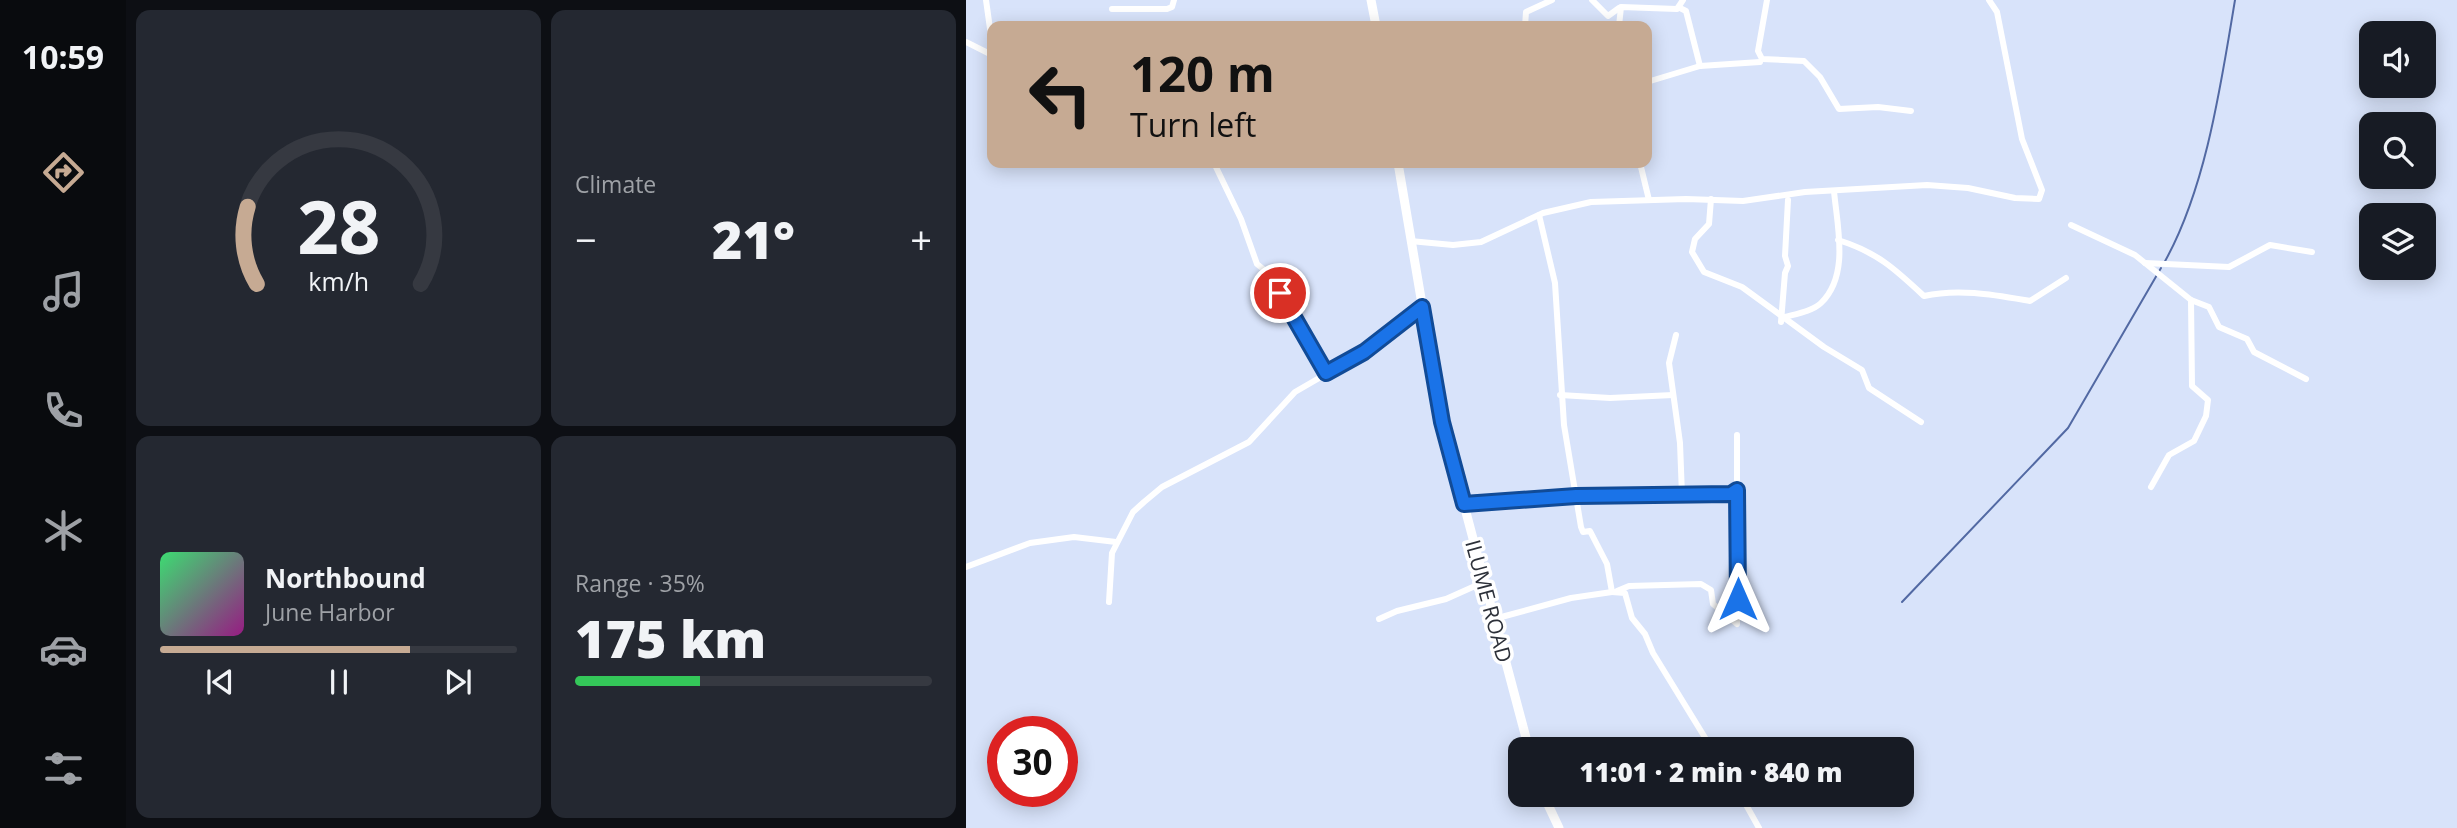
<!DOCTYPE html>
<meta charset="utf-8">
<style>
:root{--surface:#171b24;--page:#242831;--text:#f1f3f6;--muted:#9ea1a6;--line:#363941;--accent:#c6aa93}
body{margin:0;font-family:"Open Sans",sans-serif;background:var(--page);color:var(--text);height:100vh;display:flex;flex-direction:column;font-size:26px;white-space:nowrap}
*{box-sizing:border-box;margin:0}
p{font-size:23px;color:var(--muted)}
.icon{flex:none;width:38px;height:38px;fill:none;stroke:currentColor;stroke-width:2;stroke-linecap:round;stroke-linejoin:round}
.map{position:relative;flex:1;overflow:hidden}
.drawer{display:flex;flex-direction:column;gap:10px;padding:10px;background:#0d0f14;width:840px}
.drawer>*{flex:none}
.top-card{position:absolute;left:21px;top:21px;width:665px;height:147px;border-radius:14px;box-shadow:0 4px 18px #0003;background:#c6aa93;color:#111;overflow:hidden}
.buttons{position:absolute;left:1393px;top:21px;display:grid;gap:14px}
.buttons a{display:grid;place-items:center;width:77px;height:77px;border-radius:14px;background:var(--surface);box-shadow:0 4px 18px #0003;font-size:35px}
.speed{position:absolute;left:21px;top:716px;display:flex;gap:14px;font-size:35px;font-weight:700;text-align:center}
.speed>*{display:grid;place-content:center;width:91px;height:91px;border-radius:50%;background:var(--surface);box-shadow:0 4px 18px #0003;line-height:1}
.speed .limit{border:10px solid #d22;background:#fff;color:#111}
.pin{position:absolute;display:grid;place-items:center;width:60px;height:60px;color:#fff;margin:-30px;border:4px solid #fff;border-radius:50%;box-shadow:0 2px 7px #0007}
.me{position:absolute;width:77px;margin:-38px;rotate:0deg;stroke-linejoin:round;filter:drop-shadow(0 0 5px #0008)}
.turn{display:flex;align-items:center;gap:24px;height:147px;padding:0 28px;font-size:32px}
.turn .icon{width:91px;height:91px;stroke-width:2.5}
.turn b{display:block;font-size:49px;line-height:60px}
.big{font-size:52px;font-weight:800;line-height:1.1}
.drawer .card{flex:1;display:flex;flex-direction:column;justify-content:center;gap:10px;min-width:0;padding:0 24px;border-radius:14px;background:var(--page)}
.drawer .dial{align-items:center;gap:0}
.dial svg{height:182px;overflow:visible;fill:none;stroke:var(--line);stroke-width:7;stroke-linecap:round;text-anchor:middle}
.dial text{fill:var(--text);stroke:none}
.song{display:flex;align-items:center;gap:21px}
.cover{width:84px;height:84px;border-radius:10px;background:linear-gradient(135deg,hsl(140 70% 55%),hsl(310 70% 35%))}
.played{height:7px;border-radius:4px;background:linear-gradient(90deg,var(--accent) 70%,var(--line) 70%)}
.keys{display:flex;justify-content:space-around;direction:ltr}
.heat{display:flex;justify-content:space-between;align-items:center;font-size:38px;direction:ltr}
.charge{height:10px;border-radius:5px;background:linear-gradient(90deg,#34c759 35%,var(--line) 0)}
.drawer .tiles{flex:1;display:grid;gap:10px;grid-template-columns:repeat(2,1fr)}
.trip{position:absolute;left:542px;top:737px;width:406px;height:70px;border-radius:14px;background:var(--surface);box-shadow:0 4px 18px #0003;font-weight:800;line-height:70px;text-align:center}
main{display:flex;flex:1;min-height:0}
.dock{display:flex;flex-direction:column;width:126px;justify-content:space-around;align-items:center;background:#090b0e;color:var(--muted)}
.dock .icon{width:49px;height:49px}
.dock .current{color:var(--accent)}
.dock b{font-size:32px;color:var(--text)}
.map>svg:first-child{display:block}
</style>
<main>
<nav class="dock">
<b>10:59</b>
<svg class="icon current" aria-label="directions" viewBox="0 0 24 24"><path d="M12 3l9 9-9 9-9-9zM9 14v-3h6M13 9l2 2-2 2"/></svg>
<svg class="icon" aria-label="music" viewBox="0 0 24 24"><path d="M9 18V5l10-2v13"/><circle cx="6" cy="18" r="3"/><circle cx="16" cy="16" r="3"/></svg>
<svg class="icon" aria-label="phone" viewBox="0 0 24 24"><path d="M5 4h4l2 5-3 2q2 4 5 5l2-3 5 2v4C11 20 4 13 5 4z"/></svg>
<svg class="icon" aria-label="climate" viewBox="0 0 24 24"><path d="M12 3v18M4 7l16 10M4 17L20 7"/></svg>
<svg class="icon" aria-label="car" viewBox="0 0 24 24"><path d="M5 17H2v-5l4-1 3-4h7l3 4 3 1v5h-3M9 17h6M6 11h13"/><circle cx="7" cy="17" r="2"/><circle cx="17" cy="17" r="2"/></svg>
<svg class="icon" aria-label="filters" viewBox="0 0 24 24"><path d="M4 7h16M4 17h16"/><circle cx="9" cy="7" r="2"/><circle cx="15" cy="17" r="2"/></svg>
</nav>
<section class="drawer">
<div class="tiles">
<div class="card dial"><svg viewBox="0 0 100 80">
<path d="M14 69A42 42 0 1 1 86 69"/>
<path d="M14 69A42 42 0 0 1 10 35" stroke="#c6aa93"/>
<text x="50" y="56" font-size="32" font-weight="700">28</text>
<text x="50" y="72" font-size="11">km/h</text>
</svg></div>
<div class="card"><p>Climate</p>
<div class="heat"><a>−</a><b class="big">21°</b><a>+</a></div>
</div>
<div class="card">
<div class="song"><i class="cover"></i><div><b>Northbound</b><p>June Harbor</p></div></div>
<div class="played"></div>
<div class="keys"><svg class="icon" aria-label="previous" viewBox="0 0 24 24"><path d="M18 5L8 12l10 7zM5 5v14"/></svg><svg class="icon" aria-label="pause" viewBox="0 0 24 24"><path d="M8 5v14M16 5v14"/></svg><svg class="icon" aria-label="next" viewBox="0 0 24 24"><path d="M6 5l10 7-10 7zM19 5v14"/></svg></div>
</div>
<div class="card"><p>Range · 35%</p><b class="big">175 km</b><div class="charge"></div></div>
</div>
</section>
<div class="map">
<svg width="1491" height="828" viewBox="0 0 1491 828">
<rect width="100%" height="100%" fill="#d8e3fa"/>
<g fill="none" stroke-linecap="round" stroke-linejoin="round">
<g stroke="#5269a3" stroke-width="2">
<path d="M1198 263C1240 189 1255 84 1269 0"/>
<path d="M936 602 1102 428 1195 268"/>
</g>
<g stroke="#fff" stroke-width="6">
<path d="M20 0 26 43"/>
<path d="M626 0 642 16 653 8"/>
<path d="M801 0 792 51 796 59 838 61 854 77 873 109 912 107 945 111"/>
<path d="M714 8 720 11 734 66"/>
<path d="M146 9H201L206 7 208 0"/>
<path d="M559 26 560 12 586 0"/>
<path d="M653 26 655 7 711 9 717 0"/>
<path d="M0 42 26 55"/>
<path d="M681 82 734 66 794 62"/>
<path d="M248 163 275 219 291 264 302 273 360 373"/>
<path d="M674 163 683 200"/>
<path d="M745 199 743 224 729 239 726 252 738 272 776 287 858 347 896 370 903 388 955 422"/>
<path d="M573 215 589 283 598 425 615 527 617 532 624 531 641 564 646 592 659 593 666 618 679 634 687 653 746 749"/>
<path d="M1105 225 1169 255 1225 300 1226 386 1242 400 1240 416 1228 441 1203 455 1185 487"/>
<path d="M872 240C911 252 929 269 958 296 993 288 1029 295 1064 301L1100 278"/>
<path d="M444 241 487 245 515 242 577 213 625 202 720 199 777 201 839 192 961 185 1002 188 1049 198 1073 199 1076 190 1056 139 1031 12 1023 0"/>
<path d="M1179 263 1263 267 1304 245 1346 252"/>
<path d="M1225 300 1243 307 1253 327 1281 339 1288 352 1340 379"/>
<path d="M819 317C830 314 847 311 855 303 884 275 871 226 868 191"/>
<path d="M815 322 819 273 822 266 819 256 822 200"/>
<path d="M710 335 703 363 714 443 716 495"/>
<path d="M594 395 644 398 707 395"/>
<path d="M498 504 609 496 765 494 771 490V435"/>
<path d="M0 567 64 543 108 537 150 542"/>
<path d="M651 591 663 586 735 584 745 590 747 604 771 624V490"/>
<path d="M143 602 146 553 167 512 178 502 196 487 283 442 329 392 398 352 456 307"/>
<path d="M413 619 431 611 480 599 518 582"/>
<path d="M528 619 605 598 646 592"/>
<path d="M774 794 793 828"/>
</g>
<g stroke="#fff" stroke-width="9">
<path d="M405 0 410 26"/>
<path d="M432 163 476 422 563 749"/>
<path d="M577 794 593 828"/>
</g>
</g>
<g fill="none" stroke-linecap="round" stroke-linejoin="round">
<defs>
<path id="route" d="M314 293 360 373 398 352 456 307 476 422 498 504 610 496 765 494 771 490 772 599"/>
</defs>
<use href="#route" stroke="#114b97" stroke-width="18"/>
<use href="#route" stroke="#1a73e8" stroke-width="12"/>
</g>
<g text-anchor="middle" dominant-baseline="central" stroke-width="7" stroke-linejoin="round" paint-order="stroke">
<g font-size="21" fill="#2c3039" stroke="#fff">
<text transform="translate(523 601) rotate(75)">ILUME ROAD</text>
</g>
</g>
</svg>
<div class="buttons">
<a><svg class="icon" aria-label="sound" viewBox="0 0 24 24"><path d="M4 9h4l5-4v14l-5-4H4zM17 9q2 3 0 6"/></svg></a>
<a><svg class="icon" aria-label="search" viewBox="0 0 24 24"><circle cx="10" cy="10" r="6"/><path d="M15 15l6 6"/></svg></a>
<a><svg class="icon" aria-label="layers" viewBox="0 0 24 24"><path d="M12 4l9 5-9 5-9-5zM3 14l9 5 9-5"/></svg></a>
</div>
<div class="speed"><div class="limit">30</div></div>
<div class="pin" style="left:314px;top:293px;background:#d93025"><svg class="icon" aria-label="arrive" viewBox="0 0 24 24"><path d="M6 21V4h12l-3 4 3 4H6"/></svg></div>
<svg class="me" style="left:772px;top:599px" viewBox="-20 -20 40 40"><path d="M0-17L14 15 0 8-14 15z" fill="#1a73e8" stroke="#fff" stroke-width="4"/></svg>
<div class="trip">11:01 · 2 min · 840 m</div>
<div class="top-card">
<div class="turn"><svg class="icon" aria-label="left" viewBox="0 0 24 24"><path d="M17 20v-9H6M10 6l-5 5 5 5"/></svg><div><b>120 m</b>Turn left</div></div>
</div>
</div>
</main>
